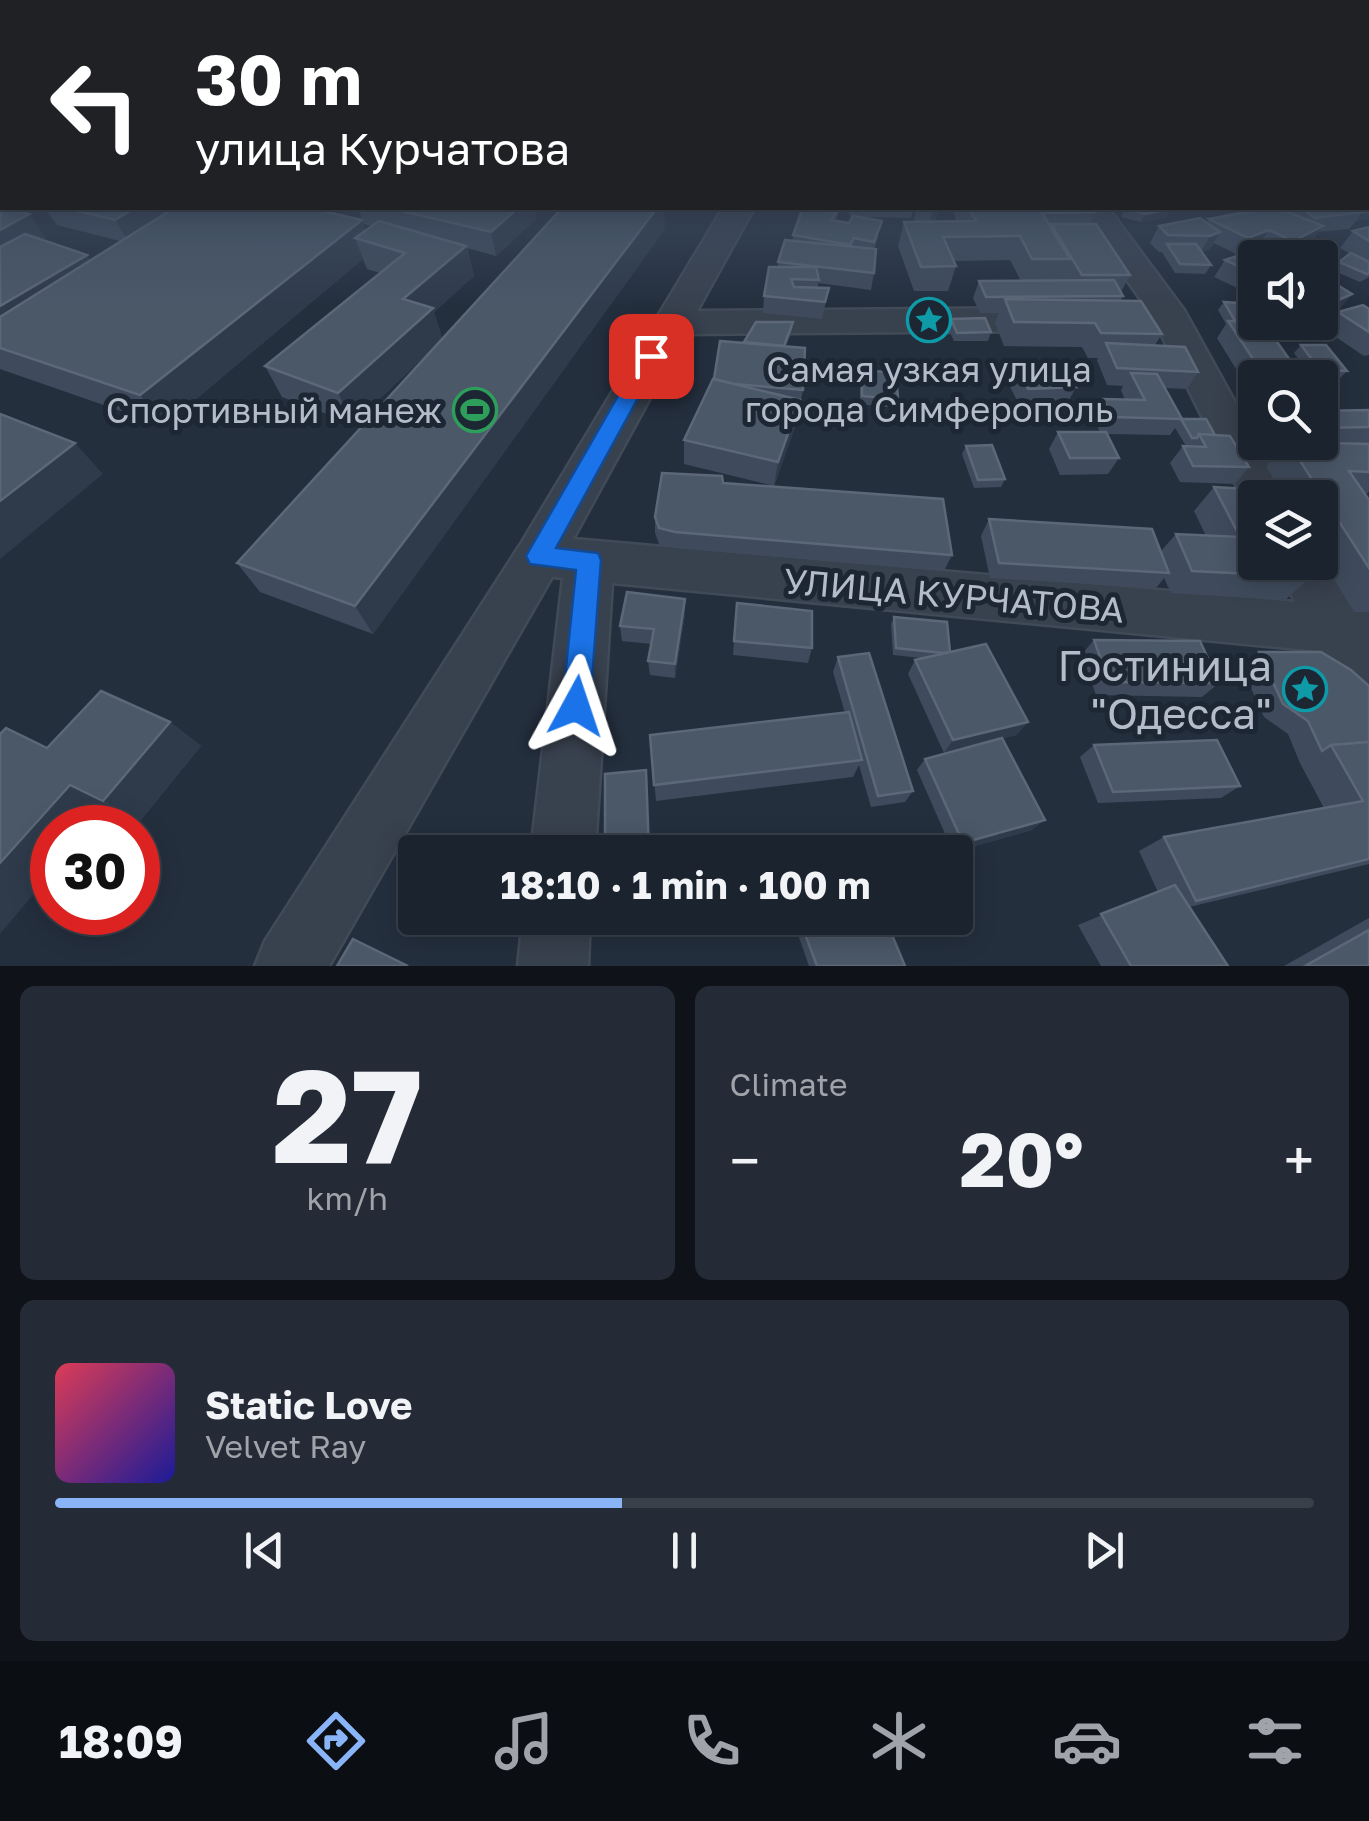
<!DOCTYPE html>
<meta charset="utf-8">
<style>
:root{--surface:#1b232e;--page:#242b36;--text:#f1f3f6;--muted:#a0a4aa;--line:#39404a;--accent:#8ab4f8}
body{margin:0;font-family:"Golos Text",sans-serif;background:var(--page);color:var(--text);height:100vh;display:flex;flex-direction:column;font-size:38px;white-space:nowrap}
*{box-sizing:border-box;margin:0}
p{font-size:32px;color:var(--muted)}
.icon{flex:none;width:55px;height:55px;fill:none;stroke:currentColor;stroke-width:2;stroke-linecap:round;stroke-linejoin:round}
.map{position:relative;height:966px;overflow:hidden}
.sheet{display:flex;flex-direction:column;gap:20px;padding:20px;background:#0f1319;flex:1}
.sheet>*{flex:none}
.top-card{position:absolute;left:0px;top:0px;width:1370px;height:210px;box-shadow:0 5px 25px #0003,0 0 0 2px var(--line);background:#202124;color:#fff;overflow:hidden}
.tools{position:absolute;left:1238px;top:240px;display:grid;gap:20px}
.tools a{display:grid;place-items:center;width:100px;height:100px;border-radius:10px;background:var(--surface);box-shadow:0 5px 25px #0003,0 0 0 2px var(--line);font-size:50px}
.speed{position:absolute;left:30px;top:805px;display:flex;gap:20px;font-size:50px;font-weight:700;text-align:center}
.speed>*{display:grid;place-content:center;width:130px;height:130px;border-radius:50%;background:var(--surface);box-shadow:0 5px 25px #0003,0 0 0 2px var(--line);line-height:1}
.speed .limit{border:15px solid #d22;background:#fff;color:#111}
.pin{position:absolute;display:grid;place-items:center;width:85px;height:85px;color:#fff;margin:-42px;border-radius:20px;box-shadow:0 5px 15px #0006}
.me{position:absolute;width:110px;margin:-55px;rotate:5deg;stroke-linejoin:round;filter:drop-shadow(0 0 8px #0008)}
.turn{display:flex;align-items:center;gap:35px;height:210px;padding:0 30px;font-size:45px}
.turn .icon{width:130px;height:130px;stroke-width:2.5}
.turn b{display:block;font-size:70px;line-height:85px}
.big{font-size:75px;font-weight:700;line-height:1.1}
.sheet .card{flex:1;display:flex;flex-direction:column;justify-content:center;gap:15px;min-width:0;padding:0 35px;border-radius:15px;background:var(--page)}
.sheet .dial{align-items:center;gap:0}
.dial b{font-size:130px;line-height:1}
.song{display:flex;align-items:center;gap:30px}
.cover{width:120px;height:120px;border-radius:15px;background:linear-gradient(135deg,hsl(350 70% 55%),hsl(240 70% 35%))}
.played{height:10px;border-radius:5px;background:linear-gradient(90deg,var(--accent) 45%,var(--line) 45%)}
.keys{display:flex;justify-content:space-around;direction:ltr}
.heat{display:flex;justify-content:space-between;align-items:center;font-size:55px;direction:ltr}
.sheet .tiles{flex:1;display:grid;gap:20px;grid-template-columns:1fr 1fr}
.card:last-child{grid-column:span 2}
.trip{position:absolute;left:398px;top:835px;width:575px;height:100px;border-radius:10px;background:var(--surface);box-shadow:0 5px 25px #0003,0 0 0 2px var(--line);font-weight:700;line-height:100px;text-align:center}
.menu{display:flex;height:160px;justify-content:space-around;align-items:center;background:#0b0e12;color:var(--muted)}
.menu .icon{width:70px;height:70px}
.menu .on{color:var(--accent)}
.menu b{font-size:45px;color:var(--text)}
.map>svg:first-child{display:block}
</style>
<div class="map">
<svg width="1369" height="966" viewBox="0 0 1369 966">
<rect width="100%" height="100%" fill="#242f3e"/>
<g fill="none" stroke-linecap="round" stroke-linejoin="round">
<defs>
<g id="minor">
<path d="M723 208H754L697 311 1146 307 1076 208H1108L1184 310 1288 498H1255V513L1249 511 1159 330 685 334 573 539 1295 602 1275 562H1320V554L1351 607 1369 609V715L1349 707 1320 651 612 583 595 852H531L563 578 552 577 329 966H255L265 941 522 542Z"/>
<path d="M523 918H590L588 966H518Z"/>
</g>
</defs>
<use href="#minor" stroke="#414a57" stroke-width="5"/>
<use href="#minor" fill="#38414e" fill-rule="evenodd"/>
</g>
<g fill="#3f4b5c">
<path d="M1368 197H1369V217L1367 219 1356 221 1349 229 1318 232 1311 243 1288 254 1255 258V290L1248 293 1214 277 1225 260 1260 248 1258 247 1238 255 1214 243 1210 249 1202 252 1211 265 1205 274 1175 273 1162 252H1159L1150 243 1159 226 1207 223 1209 219 1285 210 1287 208H1368Z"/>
<path d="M0 206 46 238 43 240 91 260 120 241 57 225 44 208H309L362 220 365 231 372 226 364 224 358 208H535L536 219 496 256 467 248 474 276 434 312 442 338 665 229 373 634 260 592 237 563 431 350 353 424 282 397 265 366 380 273 367 269 363 259 164 426 0 369Z"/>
<path d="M800 208H841L835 221 849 223 852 217H850L848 208H914L911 218 858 217 878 237 874 249V273L871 290 818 283V288H829L822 319 763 313 764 296 778 267V262L792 241Z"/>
<path d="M916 208H939L935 222H957L953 211 954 208H1092L1095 212 1090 224 1130 275 1121 292 1123 296 1121 300 1162 334 1155 345 1198 372 1187 389 1164 388 1182 419 1215 435 1249 467 1235 484 1180 482 1170 463 1183 446H1186L1175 428 1170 435 1107 434 1119 458 1108 474 1060 475 1049 449 1058 432H1100L1093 416 1103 399 1125 400 1121 390 1123 386 1107 385 1097 360 1098 358H1088L1082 347 1004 346 995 323 999 313H980L973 298 979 281H1021L1010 260 954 261 956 266 948 291H914L898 246 904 222H914Z"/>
<path d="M1104 208H1170L1167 217 1141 222 1121 217 1125 209 1108 212Z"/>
<path d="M1369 227V277L1360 282 1332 270 1339 262 1350 254 1340 248 1353 231Z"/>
<path d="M1320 274 1352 294 1338 311 1320 319Z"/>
<path d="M1224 302 1275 324 1269 331 1294 366 1285 378H1255V382H1244L1217 338 1226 324 1218 310Z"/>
<path d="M1369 309V355L1364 356 1324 329 1338 312Z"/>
<path d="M951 319 991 332 988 341H954L948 328Z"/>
<path d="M793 322 792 331 786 346 803 390 796 424 774 486 684 464V440L744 343Z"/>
<path d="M1301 345 1347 371 1339 379 1312 378 1294 353Z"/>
<path d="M1015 366 1076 387 1067 404 1020 406 1008 383Z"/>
<path d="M862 370 898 399 895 408 860 404V379Z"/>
<path d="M1255 385V419L1242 401Z"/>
<path d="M1369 410V443L1347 444H1369V492L1365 495 1369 500V612H1354L1320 556V498H1285L1266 466 1285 445H1274L1272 442H1320V411Z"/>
<path d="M966 446 1005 479 1001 487 974 488 962 454Z"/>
<path d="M723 483 952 555 944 571 675 548 659 544 655 533V517Z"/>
<path d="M1214 487 1311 577 1285 600 1171 593 1164 578 1156 588 990 578 981 536 989 519 1161 551 1176 534 1206 536 1194 511Z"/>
<path d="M685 599V614L675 678 650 675 648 661 652 644 622 641 620 626Z"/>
<path d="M737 603 812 648 808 663 733 655Z"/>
<path d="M894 617 950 652 1028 722 1016 735 944 753 908 674 915 660 921 658 893 655 891 624Z"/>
<path d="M1094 640 1219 683 1202 697 1096 695 1082 654Z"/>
<path d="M1259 652 1369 686V864L1189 907 1228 966H1101L1078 925 1158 892 1139 851 1164 837 1324 808 1300 763 1288 734 1264 717 1241 666Z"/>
<path d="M838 657 913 791 905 802 871 807 859 765 853 777 656 801 650 735 845 713 833 672Z"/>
<path d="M170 722 201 746 140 821 109 805 90 828H52L47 748Z"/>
<path d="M1094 745 1240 786 1221 798 1098 803 1080 757Z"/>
<path d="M925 759 1032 830 953 852 917 770Z"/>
<path d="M798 918H885L905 966H809L794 923Z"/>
<path d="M1369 918V966H1284Z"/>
</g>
<g fill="#2f3b4b">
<path d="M135 208H186L130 244 115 220Z"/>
<path d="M518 208H535L536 219 496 256 491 232Z"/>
<path d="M657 208H664L665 229 373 634 355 606Z"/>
<path d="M931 208H939L934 227 928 228 933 208Z"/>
<path d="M1110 208H1134L1108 212Z"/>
<path d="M1172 209 1167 217 1141 222 1145 214Z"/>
<path d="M1369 211V217L1367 219 1356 221 1362 212Z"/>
<path d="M29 214 46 238 0 265V230Z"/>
<path d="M362 220 370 242 355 238 363 259 164 426 140 395Z"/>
<path d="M1323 226 1311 243 1281 258 1293 241Z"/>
<path d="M1269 230 1258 247 1238 255 1248 238Z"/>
<path d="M1220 232 1210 249 1200 253 1210 236Z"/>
<path d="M466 246 474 276 434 312 443 340 353 424 338 393 403 299Z"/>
<path d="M87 255 104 279 0 343V306Z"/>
<path d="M1352 294 1338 311 1320 319V313L1327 305Z"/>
<path d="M800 400 796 424 774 486 778 462Z"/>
<path d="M75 443 103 474 0 559V501Z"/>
<path d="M685 599V614L675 678V664Z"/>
<path d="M170 722 201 746 140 821 103 801Z"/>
<path d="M1028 722 1016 735 944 753 953 740Z"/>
<path d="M70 785 109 805 90 828H52V872L0 934V863Z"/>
<path d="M1045 820 1032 830 953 852 963 843Z"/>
</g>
<g fill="#4b5868" stroke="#5c6777" stroke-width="2.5">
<path d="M0 206 2 208 29 214 0 230Z"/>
<path d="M1368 207 1369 211 1362 212 1355 208Z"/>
<path d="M64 208H135L115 220Z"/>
<path d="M174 208H309L362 220 140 395 0 348V317Z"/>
<path d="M388 208H518L491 232Z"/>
<path d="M562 208H657L355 606 237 563Z"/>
<path d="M803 208 836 213 831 220 849 223 853 216 882 221 874 242 854 238 850 245 793 235Z"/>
<path d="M969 208H1092L1095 212 1042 213 1070 259H1032L1020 236 943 237 956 266 921 267 904 222 976 221Z"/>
<path d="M1125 208H1170L1172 209 1145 214Z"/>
<path d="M1267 208H1278L1323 226 1293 241 1269 230 1248 238 1209 219Z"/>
<path d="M1301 208H1355L1362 212 1315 218Z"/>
<path d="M1200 218 1220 232 1210 236 1168 235 1159 226Z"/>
<path d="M379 221 466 246 403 299 433 308 338 393 265 366 405 253 355 238Z"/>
<path d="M1051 224H1096L1130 275H1082Z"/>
<path d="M1369 227V241L1353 231Z"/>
<path d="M25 234 87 255 0 306V247Z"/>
<path d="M785 240 876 249 874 273 778 262Z"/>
<path d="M1167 244H1196L1211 265 1180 264Z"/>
<path d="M1267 246 1296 258H1255V274L1225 260Z"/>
<path d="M1351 253 1369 262V273L1367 274 1339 262Z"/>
<path d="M769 267H816L819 280 791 279 794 287 829 288 825 302 764 296Z"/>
<path d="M1320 274 1352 294 1327 305 1320 300Z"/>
<path d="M1114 280 1123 296 986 297 979 281Z"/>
<path d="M1005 299 1141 301 1162 334 1101 333 1095 323 1014 322Z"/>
<path d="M1224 302 1255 304V322L1235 321Z"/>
<path d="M1363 305 1369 309V332L1338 312Z"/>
<path d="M985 318 991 332 957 333 951 319Z"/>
<path d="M1228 321 1263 322 1294 366 1257 365Z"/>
<path d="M756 322H793L784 346 744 342Z"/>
<path d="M720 341 805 348 803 390 735 384 714 379Z"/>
<path d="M1106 343 1185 347 1198 372 1117 368Z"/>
<path d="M1301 345H1326L1347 371 1320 370Z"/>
<path d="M1062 364 1076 387 1028 389 1015 366Z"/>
<path d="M862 370 896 373 898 399 862 396Z"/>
<path d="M1131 373 1157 374 1182 419 1112 417 1103 399 1145 400Z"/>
<path d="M713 379 800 400 778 462 684 440Z"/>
<path d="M1369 410V427L1320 428V411Z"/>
<path d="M0 414 75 443 0 501Z"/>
<path d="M1181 419H1206L1215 435 1199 434 1197 438H1192Z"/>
<path d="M1058 432H1106L1119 458H1070Z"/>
<path d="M1199 434 1230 436 1249 467 1193 466 1183 446 1206 447Z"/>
<path d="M1288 442 1369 444V472L1349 471 1369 500V568Z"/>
<path d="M992 445 1005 479 978 480 966 446Z"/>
<path d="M662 473 722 476 723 483 943 499 952 555 675 532 659 528 655 517Z"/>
<path d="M1214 487 1262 490 1267 498H1255V562H1303L1311 577 1192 571 1176 534 1240 537Z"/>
<path d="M989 519 1152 529 1169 573 999 563Z"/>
<path d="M627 592 685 599 675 664 648 661 654 629 620 626Z"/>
<path d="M737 603 812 611V648L734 641Z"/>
<path d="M894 617 947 622 950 652 943 653 896 648Z"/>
<path d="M1094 640 1200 641 1219 683 1109 682Z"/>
<path d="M986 644 1028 722 953 740 915 660Z"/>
<path d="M1259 652H1321L1351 670 1369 686V742L1331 745 1322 751 1308 721 1283 704Z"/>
<path d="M869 653 913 791 878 796 838 657Z"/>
<path d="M101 691 170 722 103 801 70 785 0 863V734L6 728 47 748Z"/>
<path d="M849 712 862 760 654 785 650 735Z"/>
<path d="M1002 738 1045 820 963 843 925 759Z"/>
<path d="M1217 740 1240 786 1113 792 1094 745Z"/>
<path d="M1369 742V859L1196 901 1164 837 1363 801 1331 745Z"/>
<path d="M646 770 649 852H605V774Z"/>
<path d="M1175 885 1228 966H1131L1101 914Z"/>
<path d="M799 918H885L905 966H817Z"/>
<path d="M1369 930V966H1305Z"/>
<path d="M353 939 408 966H337Z"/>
</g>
<linearGradient id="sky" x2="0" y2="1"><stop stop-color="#141a22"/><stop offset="0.56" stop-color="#3f4d63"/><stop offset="1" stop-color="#3f4d63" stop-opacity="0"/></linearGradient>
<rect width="1369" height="305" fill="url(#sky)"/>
<path fill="#1a73e8" stroke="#114b97" stroke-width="2.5" d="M651 350 661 356 556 548 598 553 601 560 590 706 586 716 576 720 566 716 562 706 576 570 530 564 526 556 641 356Z"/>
<defs>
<symbol id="sight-ring" viewBox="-11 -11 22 22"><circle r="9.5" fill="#1d2633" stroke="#0f9aa8" stroke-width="1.5"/><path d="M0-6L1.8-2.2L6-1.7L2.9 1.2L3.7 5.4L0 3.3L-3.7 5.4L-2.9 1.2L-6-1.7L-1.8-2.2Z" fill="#0f9aa8"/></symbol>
<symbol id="stadium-ring" viewBox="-11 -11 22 22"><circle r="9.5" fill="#1d2633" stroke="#2e9e5b" stroke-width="1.5"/><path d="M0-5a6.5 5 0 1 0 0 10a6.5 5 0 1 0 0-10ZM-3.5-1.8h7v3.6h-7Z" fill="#2e9e5b"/></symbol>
</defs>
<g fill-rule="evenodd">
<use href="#sight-ring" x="904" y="295" width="50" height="50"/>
<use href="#stadium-ring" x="450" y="385" width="50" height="50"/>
<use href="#sight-ring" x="1280" y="664" width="50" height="50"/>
</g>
<g text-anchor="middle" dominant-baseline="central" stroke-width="10" stroke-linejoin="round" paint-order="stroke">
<g font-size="35" fill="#b4bcc9" stroke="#1d2633">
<text x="929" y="369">Самая узкая улица<tspan x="929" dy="40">города Симферополь</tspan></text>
<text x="442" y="410" text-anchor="end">Спортивный манеж</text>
</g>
<g font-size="35" fill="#b4bcc9" stroke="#1d2633">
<text transform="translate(954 595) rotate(5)">УЛИЦА КУРЧАТОВА</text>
</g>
<g font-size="42" fill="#b4bcc9" stroke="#1d2633" text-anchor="end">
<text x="1272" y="665">Гостиница<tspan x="1272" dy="48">"Одесса"</tspan></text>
</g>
</g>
</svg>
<div class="tools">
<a><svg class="icon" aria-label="sound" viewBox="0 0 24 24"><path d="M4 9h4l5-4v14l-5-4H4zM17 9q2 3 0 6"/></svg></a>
<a><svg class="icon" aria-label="search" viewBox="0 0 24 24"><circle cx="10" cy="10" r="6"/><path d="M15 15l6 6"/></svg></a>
<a><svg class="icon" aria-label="layers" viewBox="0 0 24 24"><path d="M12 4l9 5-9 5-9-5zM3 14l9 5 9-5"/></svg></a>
</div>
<div class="speed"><div class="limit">30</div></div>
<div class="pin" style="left:651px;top:356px;background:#d93025"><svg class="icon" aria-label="arrive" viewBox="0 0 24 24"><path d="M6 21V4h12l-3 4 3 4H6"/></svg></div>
<svg class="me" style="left:576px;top:706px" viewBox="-20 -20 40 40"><path d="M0-17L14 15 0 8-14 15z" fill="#1a73e8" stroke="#fff" stroke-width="4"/></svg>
<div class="trip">18:10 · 1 min · 100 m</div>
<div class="top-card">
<div class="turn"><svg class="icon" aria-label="left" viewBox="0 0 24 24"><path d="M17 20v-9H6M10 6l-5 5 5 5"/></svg><div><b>30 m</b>улица Курчатова</div></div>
</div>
</div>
<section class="sheet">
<div class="tiles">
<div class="card dial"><b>27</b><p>km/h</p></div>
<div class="card"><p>Climate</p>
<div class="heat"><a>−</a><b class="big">20°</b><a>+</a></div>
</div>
<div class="card">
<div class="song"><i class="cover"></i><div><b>Static Love</b><p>Velvet Ray</p></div></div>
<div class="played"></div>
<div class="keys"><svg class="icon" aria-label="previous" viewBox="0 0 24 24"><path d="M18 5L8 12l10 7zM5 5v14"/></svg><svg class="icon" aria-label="pause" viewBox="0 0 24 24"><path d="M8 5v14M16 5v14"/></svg><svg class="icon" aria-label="next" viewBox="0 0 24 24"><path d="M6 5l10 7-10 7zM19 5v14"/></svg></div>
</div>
</div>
</section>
<nav class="menu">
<b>18:09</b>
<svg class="icon on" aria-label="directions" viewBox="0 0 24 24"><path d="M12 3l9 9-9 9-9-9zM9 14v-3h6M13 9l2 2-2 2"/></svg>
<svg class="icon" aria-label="music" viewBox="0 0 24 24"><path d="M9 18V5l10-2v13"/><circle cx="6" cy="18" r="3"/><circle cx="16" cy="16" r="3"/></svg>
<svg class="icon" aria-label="phone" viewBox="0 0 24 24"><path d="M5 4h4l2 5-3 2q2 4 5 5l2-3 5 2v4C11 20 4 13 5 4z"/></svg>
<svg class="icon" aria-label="climate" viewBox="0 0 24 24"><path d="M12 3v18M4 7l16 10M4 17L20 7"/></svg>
<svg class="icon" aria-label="car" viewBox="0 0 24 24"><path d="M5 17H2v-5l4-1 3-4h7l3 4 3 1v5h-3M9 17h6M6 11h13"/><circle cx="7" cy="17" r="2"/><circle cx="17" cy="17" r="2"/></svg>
<svg class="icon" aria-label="filters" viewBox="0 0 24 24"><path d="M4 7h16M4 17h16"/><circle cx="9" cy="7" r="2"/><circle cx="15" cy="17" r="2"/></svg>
</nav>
